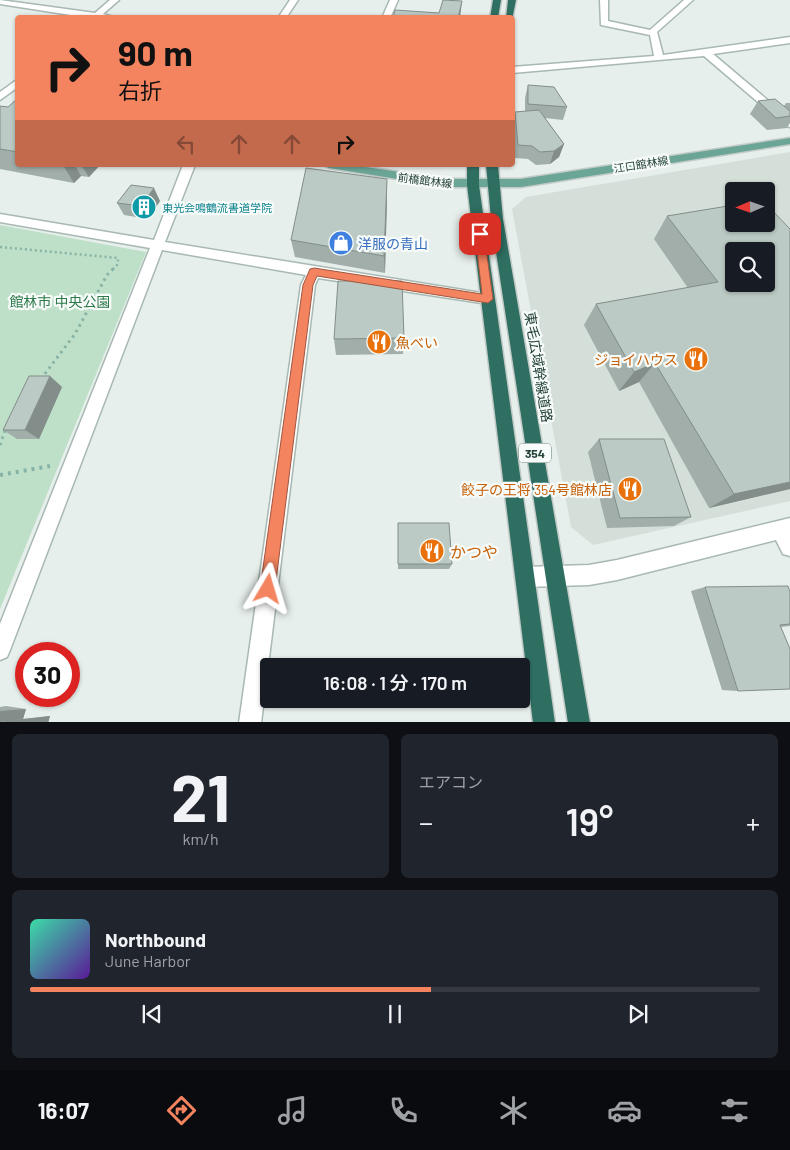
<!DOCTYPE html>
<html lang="ja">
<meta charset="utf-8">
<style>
:root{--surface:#171b24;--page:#20242c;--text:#f1f3f6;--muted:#9ea1a6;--line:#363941;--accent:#f4845f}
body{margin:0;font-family:Barlow,"Noto Sans JP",sans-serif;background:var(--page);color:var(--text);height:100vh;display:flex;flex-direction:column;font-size:19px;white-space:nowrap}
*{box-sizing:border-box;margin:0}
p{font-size:16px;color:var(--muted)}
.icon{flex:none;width:28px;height:28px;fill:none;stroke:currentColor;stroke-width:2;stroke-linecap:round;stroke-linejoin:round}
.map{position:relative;height:722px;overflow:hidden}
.sheet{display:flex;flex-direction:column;gap:12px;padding:12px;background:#0d0f14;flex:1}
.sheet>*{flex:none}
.top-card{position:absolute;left:15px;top:15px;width:500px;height:152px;border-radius:5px;box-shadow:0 1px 4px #0004;background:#f4845f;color:#111;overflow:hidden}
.needle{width:32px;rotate:268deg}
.fabs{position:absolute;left:725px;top:182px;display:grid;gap:10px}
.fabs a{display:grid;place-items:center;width:50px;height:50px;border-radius:5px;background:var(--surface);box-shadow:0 1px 4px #0004;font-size:25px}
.speed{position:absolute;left:15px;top:642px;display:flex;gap:10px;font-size:25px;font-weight:700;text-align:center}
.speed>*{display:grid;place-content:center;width:65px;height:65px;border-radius:50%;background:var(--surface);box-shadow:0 1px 4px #0004;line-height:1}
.speed .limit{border:8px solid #d22;background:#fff;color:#111}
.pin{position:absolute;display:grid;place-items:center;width:42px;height:42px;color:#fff;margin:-21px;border-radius:10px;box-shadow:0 2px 8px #0006}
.me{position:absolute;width:55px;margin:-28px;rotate:7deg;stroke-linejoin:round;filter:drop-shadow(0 0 4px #0008)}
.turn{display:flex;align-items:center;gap:18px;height:105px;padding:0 20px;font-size:22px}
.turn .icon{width:65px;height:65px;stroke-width:2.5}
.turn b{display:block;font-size:35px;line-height:42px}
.lanes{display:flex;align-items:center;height:48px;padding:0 20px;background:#0003;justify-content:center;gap:25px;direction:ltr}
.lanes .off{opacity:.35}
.big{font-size:38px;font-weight:600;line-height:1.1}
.sheet .card{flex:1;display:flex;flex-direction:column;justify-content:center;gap:8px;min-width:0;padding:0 18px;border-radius:8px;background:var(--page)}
.sheet .dial{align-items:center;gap:0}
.dial b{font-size:65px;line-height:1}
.song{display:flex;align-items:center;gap:15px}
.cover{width:60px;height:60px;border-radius:8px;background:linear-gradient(135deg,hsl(160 70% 55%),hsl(270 70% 35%))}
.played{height:5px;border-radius:2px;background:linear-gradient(90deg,var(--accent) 55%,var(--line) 55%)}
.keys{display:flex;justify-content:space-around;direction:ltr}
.heat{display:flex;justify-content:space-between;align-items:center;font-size:28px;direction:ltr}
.sheet .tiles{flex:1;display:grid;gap:12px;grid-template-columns:1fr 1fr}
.card:last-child{grid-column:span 2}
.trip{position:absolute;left:260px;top:658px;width:270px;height:50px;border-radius:5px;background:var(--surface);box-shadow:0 1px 4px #0004;font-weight:600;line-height:50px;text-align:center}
.tabs{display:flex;height:80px;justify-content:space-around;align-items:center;background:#090b0e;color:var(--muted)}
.tabs .icon{width:35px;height:35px}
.tabs .on{color:var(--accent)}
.tabs b{font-size:22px;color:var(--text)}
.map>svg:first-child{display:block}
</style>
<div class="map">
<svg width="790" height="723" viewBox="0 0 790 723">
<rect width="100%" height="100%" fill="#e6efeb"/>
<path fill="#d4dfda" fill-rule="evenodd" d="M790 152V501L593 545 571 527 512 209 526 197ZM734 191H766V224H734ZM734 251H766V284H734Z"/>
<path fill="#bfe0c8" d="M0 225 146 252 0 609Z"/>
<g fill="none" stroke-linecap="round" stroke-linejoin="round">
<defs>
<g id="minor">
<path d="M0 0 95 13 110 0H119L103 14 117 18H90L0 4Z"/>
<path d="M290 0H298L286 18H278Z"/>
<path d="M390 0H398L390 18H382Z"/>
<path d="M600 0H608V21L650 30 684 0H693L657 32 663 55 790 37V43L713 54 790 119V127L786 126 704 56 512 73V67L654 56 650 35 601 25Z"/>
<path d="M18 79V87L0 100V92Z"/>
<path d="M183 165H195L165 242 488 294 493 295 495 299 493 303 488 304 318 278 315 285 261 723H239L301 285 306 275 162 250 10 650 7 657 0 660V624L150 248 0 222V214L154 240Z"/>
<path d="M790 518V556L783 554 776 540 617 580 589 585 525 587 518 584 515 577 518 570 525 567 589 565 617 560Z"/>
</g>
<path id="major" d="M790 138V144L521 187H447L329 168 323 165H352L447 179H521Z"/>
<g id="highway">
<path d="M493 0H501L498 18H490Z"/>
<path d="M508 0H516L512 20V18H506Z"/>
<path d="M467 165H479V185L555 723H533L467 185Z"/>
<path d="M486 165H498L503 219 590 723H568L491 219Z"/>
</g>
</defs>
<use href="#minor" stroke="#a8b8b2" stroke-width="3"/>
<use href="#major" stroke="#c2cac8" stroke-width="3"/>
<use href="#highway" stroke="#c2cac8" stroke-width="3"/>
<path stroke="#86b3a5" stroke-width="2.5" stroke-dasharray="2 3" stroke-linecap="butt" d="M0 247 118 258V264L113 269"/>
<g stroke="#86b3a5" stroke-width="3" stroke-dasharray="2.5 4" stroke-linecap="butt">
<path d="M41 379 75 334 107 275 114 268"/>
<path d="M0 445 6 428"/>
</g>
<path stroke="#86b3a5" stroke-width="4" stroke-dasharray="3 5" stroke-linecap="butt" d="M0 475 50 466"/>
<use href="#minor" fill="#fff" fill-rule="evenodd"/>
<use href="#major" fill="#6aa596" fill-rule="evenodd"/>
<use href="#highway" fill="#2f6f62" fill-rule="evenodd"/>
</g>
<g fill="#a1aea9">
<path d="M528 85 567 107 563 120 545 118 564 144 559 157 550 164 536 165 528 159 515 158 512 125 515 112 525 111V98Z"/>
<path d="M18 98V165H100L89 177 81 176 74 183 0 169V106L8 107Z"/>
<path d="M758 101 784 106 786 103H790V123L787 128 767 130 750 114Z"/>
<path d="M387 179V197L385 273 295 257 291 240Z"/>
<path d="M160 201 148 219 124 215 117 203Z"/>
<path d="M667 216 790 229V489L709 508 639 382 619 391 584 325 596 304 688 288 654 239Z"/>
<path d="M404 338 403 354 336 355 334 339Z"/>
<path d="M62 387 39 439H17L3 430Z"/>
<path d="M599 439 691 517 674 526 607 528 588 452Z"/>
<path d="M398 523 452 564 449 569H398Z"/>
<path d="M705 587 790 592V626L781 627 738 691 722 690 691 591Z"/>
<path d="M6 706 26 709 23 719 50 716 48 723H0V707Z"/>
</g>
<g fill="#838d89">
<path d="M462 1 460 18H458Z"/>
<path d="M564 144 559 157 550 164 554 151Z"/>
<path d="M63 165H75L81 176 74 183Z"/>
<path d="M81 165H100L89 177Z"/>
<path d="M387 179V197L385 273 384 256Z"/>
<path d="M154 188 160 201 148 219 141 206Z"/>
<path d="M655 363 639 382 619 391 634 372Z"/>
<path d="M50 376 62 387 39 439 25 430Z"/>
<path d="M790 482V489L709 508 734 494Z"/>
<path d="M26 709 23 719 0 722V711Z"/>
<path d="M50 716 48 723H4L5 721Z"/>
</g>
<g fill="#bbcac4" stroke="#838d89" fill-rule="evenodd">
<path d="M443 0 462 1 458 18H393L395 10 439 13Z"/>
<path d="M528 85 554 87 567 107 528 104Z"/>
<path d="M18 98V152L0 149V106L8 107Z"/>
<path d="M775 99 790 111V116L776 118 758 101Z"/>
<path d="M539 110 564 144 554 151 540 152 532 146 518 145 515 112Z"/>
<path d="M306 168 387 179 384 256 291 240Z"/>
<path d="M131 185 154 188 141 206 117 203Z"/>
<path d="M766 204 790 229V482L734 494 655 363 634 372 596 304 718 282 667 216 734 205V224H766ZM734 251H766V284H734Z"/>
<path d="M338 281H402L404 338 334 339Z"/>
<path d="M29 376H50L25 430H3Z"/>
<path d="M599 439H664L691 517 620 518Z"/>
<path d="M398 523H449L452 564H398Z"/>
<path d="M788 586 790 592V624L780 625 790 649V689L738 691 705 587Z"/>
</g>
<path fill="#f4845f" stroke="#9f563e" d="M480 230 484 234 493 299 488 303 317 276 313 285 275 589 273 595 268 597 262 595 260 589 303 285 310 269 314 268 482 294 475 234Z"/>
<defs>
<symbol id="building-disc" viewBox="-11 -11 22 22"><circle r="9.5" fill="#0f9aa8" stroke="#f7fbf9"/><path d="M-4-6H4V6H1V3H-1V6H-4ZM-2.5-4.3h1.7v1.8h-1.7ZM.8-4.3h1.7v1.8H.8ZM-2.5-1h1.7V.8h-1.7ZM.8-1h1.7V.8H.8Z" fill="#fff"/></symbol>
<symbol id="shop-disc" viewBox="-11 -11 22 22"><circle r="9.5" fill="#3f7fe0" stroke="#f7fbf9"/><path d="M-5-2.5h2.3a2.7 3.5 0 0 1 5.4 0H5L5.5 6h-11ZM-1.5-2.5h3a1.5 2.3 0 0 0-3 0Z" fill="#fff"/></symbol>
<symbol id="restaurant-disc" viewBox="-11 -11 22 22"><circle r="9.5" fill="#e8710a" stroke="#f7fbf9"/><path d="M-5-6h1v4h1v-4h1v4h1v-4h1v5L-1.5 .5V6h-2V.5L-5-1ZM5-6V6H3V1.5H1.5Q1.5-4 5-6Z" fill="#fff"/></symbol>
</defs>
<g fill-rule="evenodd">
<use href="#building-disc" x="130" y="193" width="28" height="28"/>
<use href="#shop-disc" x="327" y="229" width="28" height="28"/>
<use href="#restaurant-disc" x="365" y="328" width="28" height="28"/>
<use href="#restaurant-disc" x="682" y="345" width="28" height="28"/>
<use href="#restaurant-disc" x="616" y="475" width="28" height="28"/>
<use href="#restaurant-disc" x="418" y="537" width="28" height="28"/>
</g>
<g text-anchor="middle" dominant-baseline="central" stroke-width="4.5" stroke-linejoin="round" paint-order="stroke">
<g font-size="11" fill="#24423a" stroke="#f7fbf9">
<text transform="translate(641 164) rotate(-9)">江口館林線</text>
<text transform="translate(425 180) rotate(7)">前橋館林線</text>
</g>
<g font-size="11" fill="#0d838f" stroke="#f7fbf9" text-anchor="start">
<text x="162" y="207">東光会鳴鶴流書道学院</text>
</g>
<rect fill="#f7fbf9" stroke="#637a73" stroke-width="1" x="519" y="443.5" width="32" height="19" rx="4"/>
<g font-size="12" font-weight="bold" fill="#24423a">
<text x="535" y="453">354</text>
</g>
<g font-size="14" fill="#366cbe" stroke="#f7fbf9" text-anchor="start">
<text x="358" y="243">洋服の青山</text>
</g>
<g font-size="14" fill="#2d7a4b" stroke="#f7fbf9">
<text x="60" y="301">館林市 中央公園</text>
</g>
<g font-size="14" fill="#c56008" stroke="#f7fbf9" text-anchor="end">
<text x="396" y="342" text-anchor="start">魚べい</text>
<text x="678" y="359">ジョイハウス</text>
<text x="612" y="489">餃子の王将 354号館林店</text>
</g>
<g font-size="14" fill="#24423a" stroke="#f7fbf9">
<text transform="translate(539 367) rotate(81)">東毛広域幹線道路</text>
</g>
<g font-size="16" fill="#c56008" stroke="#f7fbf9" text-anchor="start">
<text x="450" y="551">かつや</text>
</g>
</g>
</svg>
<div class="fabs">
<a><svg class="needle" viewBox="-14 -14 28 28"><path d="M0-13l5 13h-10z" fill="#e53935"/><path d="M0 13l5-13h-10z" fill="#9ea1a6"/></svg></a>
<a><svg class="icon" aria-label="search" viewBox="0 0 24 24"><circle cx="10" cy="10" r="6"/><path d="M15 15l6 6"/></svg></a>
</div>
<div class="speed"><div class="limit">30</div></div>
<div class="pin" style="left:480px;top:234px;background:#d93025"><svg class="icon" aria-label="arrive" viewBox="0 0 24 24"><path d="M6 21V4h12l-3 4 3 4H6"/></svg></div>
<svg class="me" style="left:268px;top:589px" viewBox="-20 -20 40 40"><path d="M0-17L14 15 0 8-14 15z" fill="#f4845f" stroke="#fff" stroke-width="4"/></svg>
<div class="trip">16:08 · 1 分 · 170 m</div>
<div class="top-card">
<div class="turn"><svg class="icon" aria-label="right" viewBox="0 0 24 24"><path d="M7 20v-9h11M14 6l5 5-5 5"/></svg><div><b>90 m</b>右折</div></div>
<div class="lanes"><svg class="icon off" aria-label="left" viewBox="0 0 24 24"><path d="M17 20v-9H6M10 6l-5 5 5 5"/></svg><svg class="icon off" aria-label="ahead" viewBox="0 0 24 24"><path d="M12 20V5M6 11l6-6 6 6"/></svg><svg class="icon off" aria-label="ahead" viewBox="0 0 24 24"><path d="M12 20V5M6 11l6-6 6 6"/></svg><svg class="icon" aria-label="right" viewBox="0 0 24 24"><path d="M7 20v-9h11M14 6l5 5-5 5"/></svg></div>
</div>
</div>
<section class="sheet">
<div class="tiles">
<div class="card dial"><b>21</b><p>km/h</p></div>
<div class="card"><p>エアコン</p>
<div class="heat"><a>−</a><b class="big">19°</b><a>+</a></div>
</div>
<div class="card">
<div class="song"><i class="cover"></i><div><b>Northbound</b><p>June Harbor</p></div></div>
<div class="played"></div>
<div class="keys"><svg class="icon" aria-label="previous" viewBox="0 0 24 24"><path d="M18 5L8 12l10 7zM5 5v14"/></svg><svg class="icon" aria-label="pause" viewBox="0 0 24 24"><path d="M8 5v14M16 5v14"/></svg><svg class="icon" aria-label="next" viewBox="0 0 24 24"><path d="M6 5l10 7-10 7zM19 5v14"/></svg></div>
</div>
</div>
</section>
<nav class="tabs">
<b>16:07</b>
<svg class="icon on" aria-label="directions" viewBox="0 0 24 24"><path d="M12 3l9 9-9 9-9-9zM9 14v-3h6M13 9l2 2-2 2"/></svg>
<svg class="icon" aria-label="music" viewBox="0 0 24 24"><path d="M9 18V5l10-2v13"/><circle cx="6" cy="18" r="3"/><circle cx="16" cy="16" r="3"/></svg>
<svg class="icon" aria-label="phone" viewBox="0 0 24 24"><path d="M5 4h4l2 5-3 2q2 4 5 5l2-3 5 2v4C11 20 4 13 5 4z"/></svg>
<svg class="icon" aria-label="climate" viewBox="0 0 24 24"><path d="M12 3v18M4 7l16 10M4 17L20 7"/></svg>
<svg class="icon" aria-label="car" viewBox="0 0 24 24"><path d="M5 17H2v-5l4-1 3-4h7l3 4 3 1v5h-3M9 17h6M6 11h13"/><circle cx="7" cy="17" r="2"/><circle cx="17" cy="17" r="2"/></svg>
<svg class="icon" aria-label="filters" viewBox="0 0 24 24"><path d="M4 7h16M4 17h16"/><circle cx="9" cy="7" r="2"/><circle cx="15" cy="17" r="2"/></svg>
</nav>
